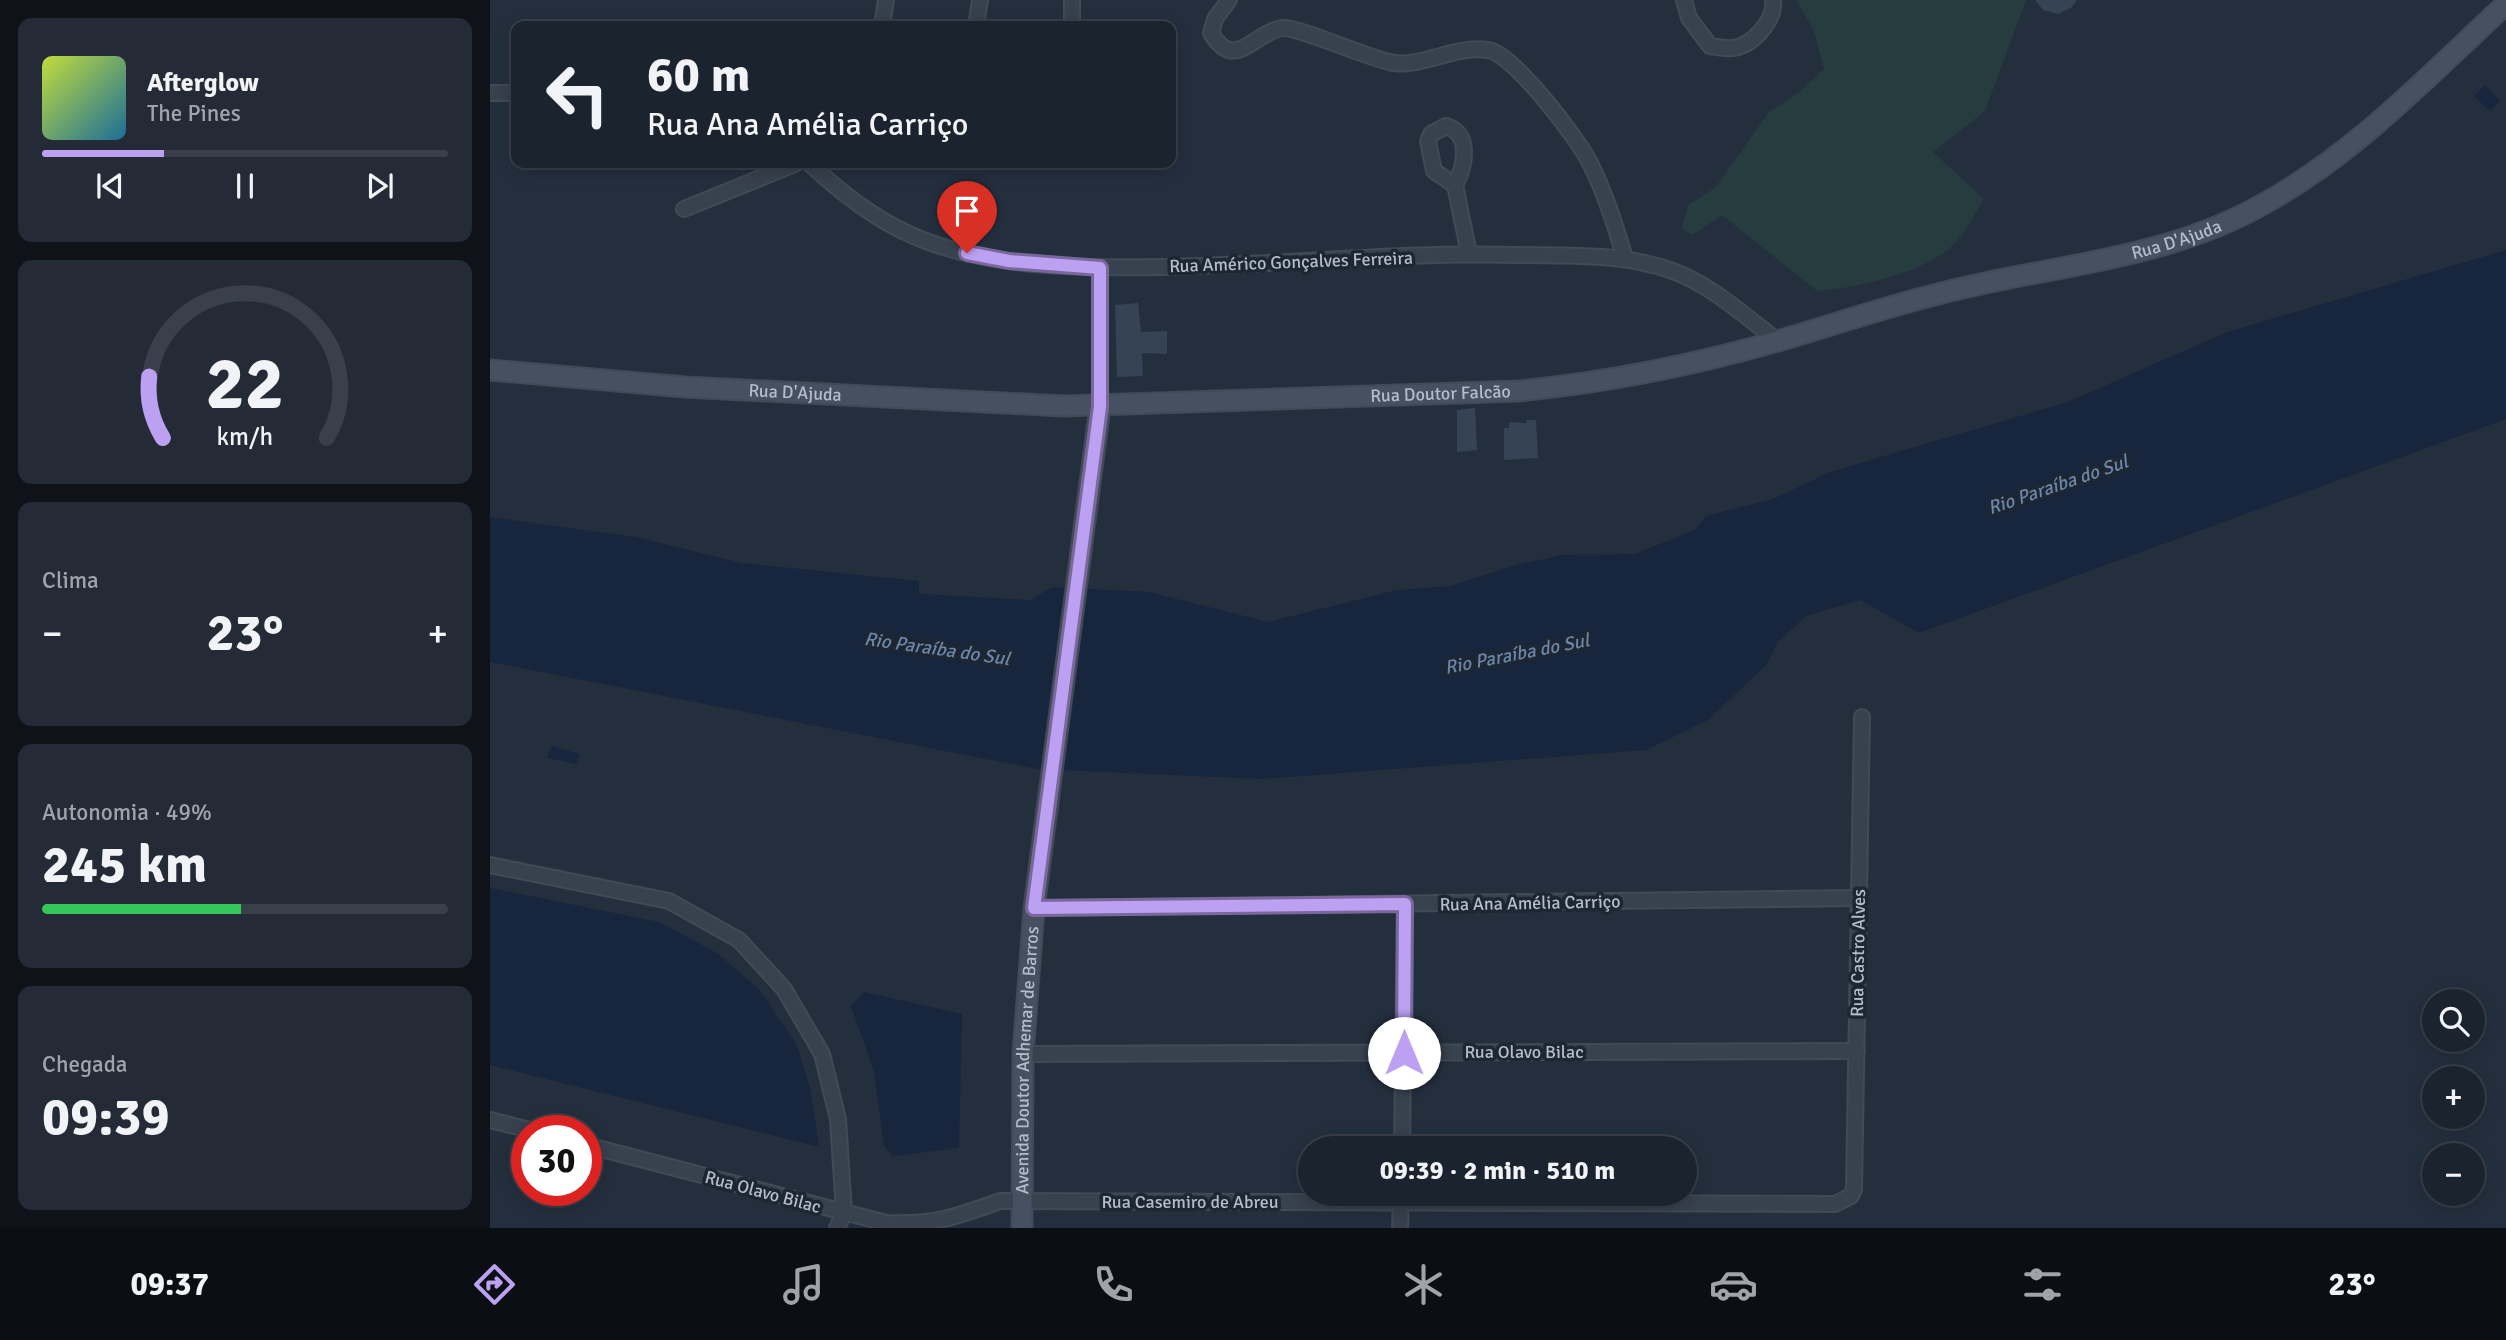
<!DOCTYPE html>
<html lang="pt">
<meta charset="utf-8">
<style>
:root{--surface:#1b232e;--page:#242b36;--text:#f1f3f6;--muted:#a0a4aa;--line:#39404a;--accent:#bca0f2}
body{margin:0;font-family:Signika,sans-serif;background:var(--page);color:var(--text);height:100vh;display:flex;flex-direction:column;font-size:26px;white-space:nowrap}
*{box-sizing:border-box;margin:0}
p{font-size:23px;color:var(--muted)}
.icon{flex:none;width:38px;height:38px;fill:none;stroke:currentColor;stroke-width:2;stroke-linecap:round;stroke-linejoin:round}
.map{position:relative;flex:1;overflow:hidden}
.panel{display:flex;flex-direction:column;gap:18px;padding:18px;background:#0f1319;width:490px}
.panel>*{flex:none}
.banner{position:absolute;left:21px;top:21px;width:665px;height:147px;border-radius:14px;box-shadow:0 4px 18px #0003,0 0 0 2px var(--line);background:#1b232e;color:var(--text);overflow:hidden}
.buttons{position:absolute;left:1932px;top:989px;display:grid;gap:14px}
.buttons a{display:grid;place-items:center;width:63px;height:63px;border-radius:50%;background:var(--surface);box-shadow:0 4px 18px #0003,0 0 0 2px var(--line);font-size:35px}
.speed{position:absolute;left:21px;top:1115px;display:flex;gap:14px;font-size:35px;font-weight:700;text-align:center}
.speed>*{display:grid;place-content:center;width:91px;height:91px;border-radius:50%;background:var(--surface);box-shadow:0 4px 18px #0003,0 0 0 2px var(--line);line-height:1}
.speed .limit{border:10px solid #d22;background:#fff;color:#111}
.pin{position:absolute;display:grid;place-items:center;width:60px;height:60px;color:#fff;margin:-72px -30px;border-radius:50% 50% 50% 0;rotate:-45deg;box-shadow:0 0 7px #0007}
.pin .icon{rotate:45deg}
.me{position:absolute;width:77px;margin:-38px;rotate:0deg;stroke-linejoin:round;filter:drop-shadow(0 0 5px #0008)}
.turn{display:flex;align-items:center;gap:24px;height:147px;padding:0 21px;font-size:32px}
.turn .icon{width:91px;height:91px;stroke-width:2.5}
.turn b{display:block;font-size:49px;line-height:60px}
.big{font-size:52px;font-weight:700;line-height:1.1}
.panel .widget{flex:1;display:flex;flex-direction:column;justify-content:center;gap:10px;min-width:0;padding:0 24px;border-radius:14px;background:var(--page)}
.panel .dial{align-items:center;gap:0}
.dial svg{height:182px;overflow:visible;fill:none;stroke:var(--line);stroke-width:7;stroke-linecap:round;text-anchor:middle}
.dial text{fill:var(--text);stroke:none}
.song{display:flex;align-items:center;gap:21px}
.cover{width:84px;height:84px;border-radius:10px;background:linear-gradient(135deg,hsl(70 70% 55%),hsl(200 70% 35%))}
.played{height:7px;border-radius:4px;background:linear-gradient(90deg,var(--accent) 30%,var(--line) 30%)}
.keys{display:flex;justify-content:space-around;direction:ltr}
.heat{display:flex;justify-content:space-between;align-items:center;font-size:38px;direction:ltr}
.charge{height:10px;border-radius:5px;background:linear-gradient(90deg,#34c759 49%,var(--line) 0)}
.trip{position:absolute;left:808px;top:1136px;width:399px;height:70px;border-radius:35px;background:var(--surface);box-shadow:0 4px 18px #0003,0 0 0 2px var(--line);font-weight:700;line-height:70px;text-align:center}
.dock{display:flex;height:112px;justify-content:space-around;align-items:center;background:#0b0e12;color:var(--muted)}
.dock .icon{width:49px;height:49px}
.dock .current{color:var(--accent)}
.dock b{font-size:32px;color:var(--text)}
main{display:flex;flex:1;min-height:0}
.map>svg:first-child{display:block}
</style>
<main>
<section class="panel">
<div class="widget">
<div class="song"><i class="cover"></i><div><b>Afterglow</b><p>The Pines</p></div></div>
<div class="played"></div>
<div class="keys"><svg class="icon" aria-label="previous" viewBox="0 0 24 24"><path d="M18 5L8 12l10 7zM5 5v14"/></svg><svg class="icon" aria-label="pause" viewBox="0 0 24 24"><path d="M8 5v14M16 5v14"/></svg><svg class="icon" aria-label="next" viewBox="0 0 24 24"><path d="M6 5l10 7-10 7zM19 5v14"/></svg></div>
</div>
<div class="widget dial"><svg viewBox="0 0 100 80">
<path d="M14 69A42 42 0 1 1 86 69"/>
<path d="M14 69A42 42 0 0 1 8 42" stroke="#bca0f2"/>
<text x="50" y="56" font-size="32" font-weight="700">22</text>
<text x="50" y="72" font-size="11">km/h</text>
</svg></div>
<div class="widget"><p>Clima</p>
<div class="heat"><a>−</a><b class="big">23°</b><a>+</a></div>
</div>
<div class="widget"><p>Autonomia · 49%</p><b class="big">245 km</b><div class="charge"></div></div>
<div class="widget"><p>Chegada</p><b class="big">09:39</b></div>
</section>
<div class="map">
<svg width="2016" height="1228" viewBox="0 0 2016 1228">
<rect width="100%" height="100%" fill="#242f3e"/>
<path fill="#263c3f" d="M1306 0H1536L1495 111 1443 152 1494 199C1485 213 1476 232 1464 244 1436 273 1366 288 1327 291L1232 215 1202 235 1192 228 1198 205 1225 188 1279 112 1307 94 1334 69 1324 31Z"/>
<g fill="#17263c">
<path d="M1995 85 2010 101 2000 111 1984 96Z"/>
<path d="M2016 250V419L1429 633 1370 600 1316 616 1287 643 1277 664 1218 720 1156 750 772 779 547 769 0 662V517L146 537 252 563 429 581V594L541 600 562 587 659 592 778 622 907 590 960 586 1026 565 1073 555 1145 554 1205 530 1216 516 1283 499 1340 472 1578 402 1737 332Z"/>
<path d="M61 746 90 754 86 764 57 758Z"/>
<path d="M0 888 169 922 227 953 270 990 307 1045 321 1092 329 1147 0 1065Z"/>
<path d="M374 992 472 1014 469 1148 403 1156 394 1146 384 1071 361 1006Z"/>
</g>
<g fill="#364354">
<path d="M1545 0H1587L1582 7 1568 14 1553 10Z"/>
<path d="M648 303 651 332 677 331V354L652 353 653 376 627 377 625 305Z"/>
<path d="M985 408 987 450 967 452V410Z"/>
<path d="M1037 420H1046L1048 458 1014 460V428H1019V422L1036 423Z"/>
</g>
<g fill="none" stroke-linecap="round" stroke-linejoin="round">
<defs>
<g id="minor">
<path d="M739 0 725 19 721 33C745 73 763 33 792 28 808 26 879 59 904 63 932 67 967 45 998 50 1023 53 1088 139 1100 163 1115 193 1125 225 1135 258"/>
<path d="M1194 0 1199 18 1220 46C1227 47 1236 49 1243 48 1262 46 1286 20 1283 0"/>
<path d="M392 26 396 0"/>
<path d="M486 26 490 0"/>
<path d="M582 26V0"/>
<path d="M0 93H26"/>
<path d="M956 126C982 133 975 167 965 185L944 171 938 141 941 134Z"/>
<path d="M319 163C353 195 392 225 436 241 510 269 594 268 672 267 790 265 908 252 1026 255 1079 256 1132 253 1183 271 1221 285 1256 317 1288 341"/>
<path d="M965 185 979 254"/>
<path d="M194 209 307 163"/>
<path d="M610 268V407"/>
<path d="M0 865 179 901 249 940 294 989 332 1054 348 1119 354 1213 347 1228"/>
<path d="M544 908 1368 898"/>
<path d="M533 1054 1367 1051"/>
<path d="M0 1120 40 1130"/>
<path d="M96 1145 396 1223C444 1225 466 1217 510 1201L1345 1204 1361 1196 1364 1189 1372 717"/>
<path d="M912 1148 915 904"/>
<path d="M910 1228 911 1194"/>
</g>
<g id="secondary">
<path id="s1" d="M0 370 195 387 574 406 1029 391C1118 382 1205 365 1291 340 1343 325 1395 307 1448 294 1554 266 1670 261 1768 207 1863 156 1937 77 2016 4"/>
<path id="s2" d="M532 1228 533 1054 544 908 610 407"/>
</g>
</defs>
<use href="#minor" stroke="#414a57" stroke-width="18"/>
<use href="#secondary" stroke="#414a57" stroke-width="23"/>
<use href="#minor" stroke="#38414e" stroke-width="14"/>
<use href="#secondary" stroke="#465061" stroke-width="19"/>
</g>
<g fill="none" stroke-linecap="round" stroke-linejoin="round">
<defs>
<path id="route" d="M477 253 519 261 610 268V407L544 908 915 904 914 1053"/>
</defs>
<use href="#route" stroke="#7a689d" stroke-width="18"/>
<use href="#route" stroke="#bca0f2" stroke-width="12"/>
</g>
<g text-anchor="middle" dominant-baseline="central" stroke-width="7" stroke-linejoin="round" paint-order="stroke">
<g font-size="18" fill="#b4bcc9" stroke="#1d2633">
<text stroke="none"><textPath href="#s1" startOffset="1706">Rua D'Ajuda</textPath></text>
<text transform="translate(801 262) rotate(-2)">Rua Américo Gonçalves Ferreira</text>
<text stroke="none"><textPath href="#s1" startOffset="306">Rua D'Ajuda</textPath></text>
<text stroke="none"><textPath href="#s1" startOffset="952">Rua Doutor Falcão</textPath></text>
<text transform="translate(1040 903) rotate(-1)">Rua Ana Amélia Carriço</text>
<text transform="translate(1368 953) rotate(-89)">Rua Castro Alves</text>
<text x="1034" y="1052">Rua Olavo Bilac</text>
<text stroke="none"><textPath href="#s2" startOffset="168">Avenida Doutor Adhemar de Barros</textPath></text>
<text transform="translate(273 1192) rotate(15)">Rua Olavo Bilac</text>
<text x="700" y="1202">Rua Casemiro de Abreu</text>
</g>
<g font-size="19" font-style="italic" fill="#6d86a8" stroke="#1d2633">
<text transform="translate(1568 485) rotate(-19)">Rio Paraíba do Sul</text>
<text transform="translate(447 649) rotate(8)">Rio Paraíba do Sul</text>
<text transform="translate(1027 654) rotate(-11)">Rio Paraíba do Sul</text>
</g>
</g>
</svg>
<div class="buttons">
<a><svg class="icon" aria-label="search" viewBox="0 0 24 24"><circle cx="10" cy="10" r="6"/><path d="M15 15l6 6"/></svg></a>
<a>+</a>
<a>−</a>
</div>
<div class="speed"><div class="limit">30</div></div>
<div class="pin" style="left:477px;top:253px;background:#d93025"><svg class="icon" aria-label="arrive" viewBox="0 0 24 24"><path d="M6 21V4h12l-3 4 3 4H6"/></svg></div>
<svg class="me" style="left:914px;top:1053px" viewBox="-20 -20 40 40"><circle r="19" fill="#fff"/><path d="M0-13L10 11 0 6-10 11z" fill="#bca0f2"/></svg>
<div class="trip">09:39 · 2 min · 510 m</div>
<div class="banner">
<div class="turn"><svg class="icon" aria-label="left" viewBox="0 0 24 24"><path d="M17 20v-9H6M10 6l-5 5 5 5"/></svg><div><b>60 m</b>Rua Ana Amélia Carriço</div></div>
</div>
</div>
</main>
<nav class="dock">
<b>09:37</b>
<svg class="icon current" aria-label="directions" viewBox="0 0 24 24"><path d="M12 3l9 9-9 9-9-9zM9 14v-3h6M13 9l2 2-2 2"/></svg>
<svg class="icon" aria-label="music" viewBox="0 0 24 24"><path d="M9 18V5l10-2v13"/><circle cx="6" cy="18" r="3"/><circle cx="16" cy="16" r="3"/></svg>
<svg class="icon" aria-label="phone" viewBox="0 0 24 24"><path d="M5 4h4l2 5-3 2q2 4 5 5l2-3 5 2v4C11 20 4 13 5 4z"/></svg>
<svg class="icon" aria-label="climate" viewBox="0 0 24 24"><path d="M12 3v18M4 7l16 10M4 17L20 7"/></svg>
<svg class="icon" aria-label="car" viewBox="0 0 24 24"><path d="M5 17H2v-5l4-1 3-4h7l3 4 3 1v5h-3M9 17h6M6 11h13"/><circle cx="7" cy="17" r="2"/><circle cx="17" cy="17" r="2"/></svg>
<svg class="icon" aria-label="filters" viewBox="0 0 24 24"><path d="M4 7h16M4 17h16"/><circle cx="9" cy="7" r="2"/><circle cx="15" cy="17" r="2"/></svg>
<b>23°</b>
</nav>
